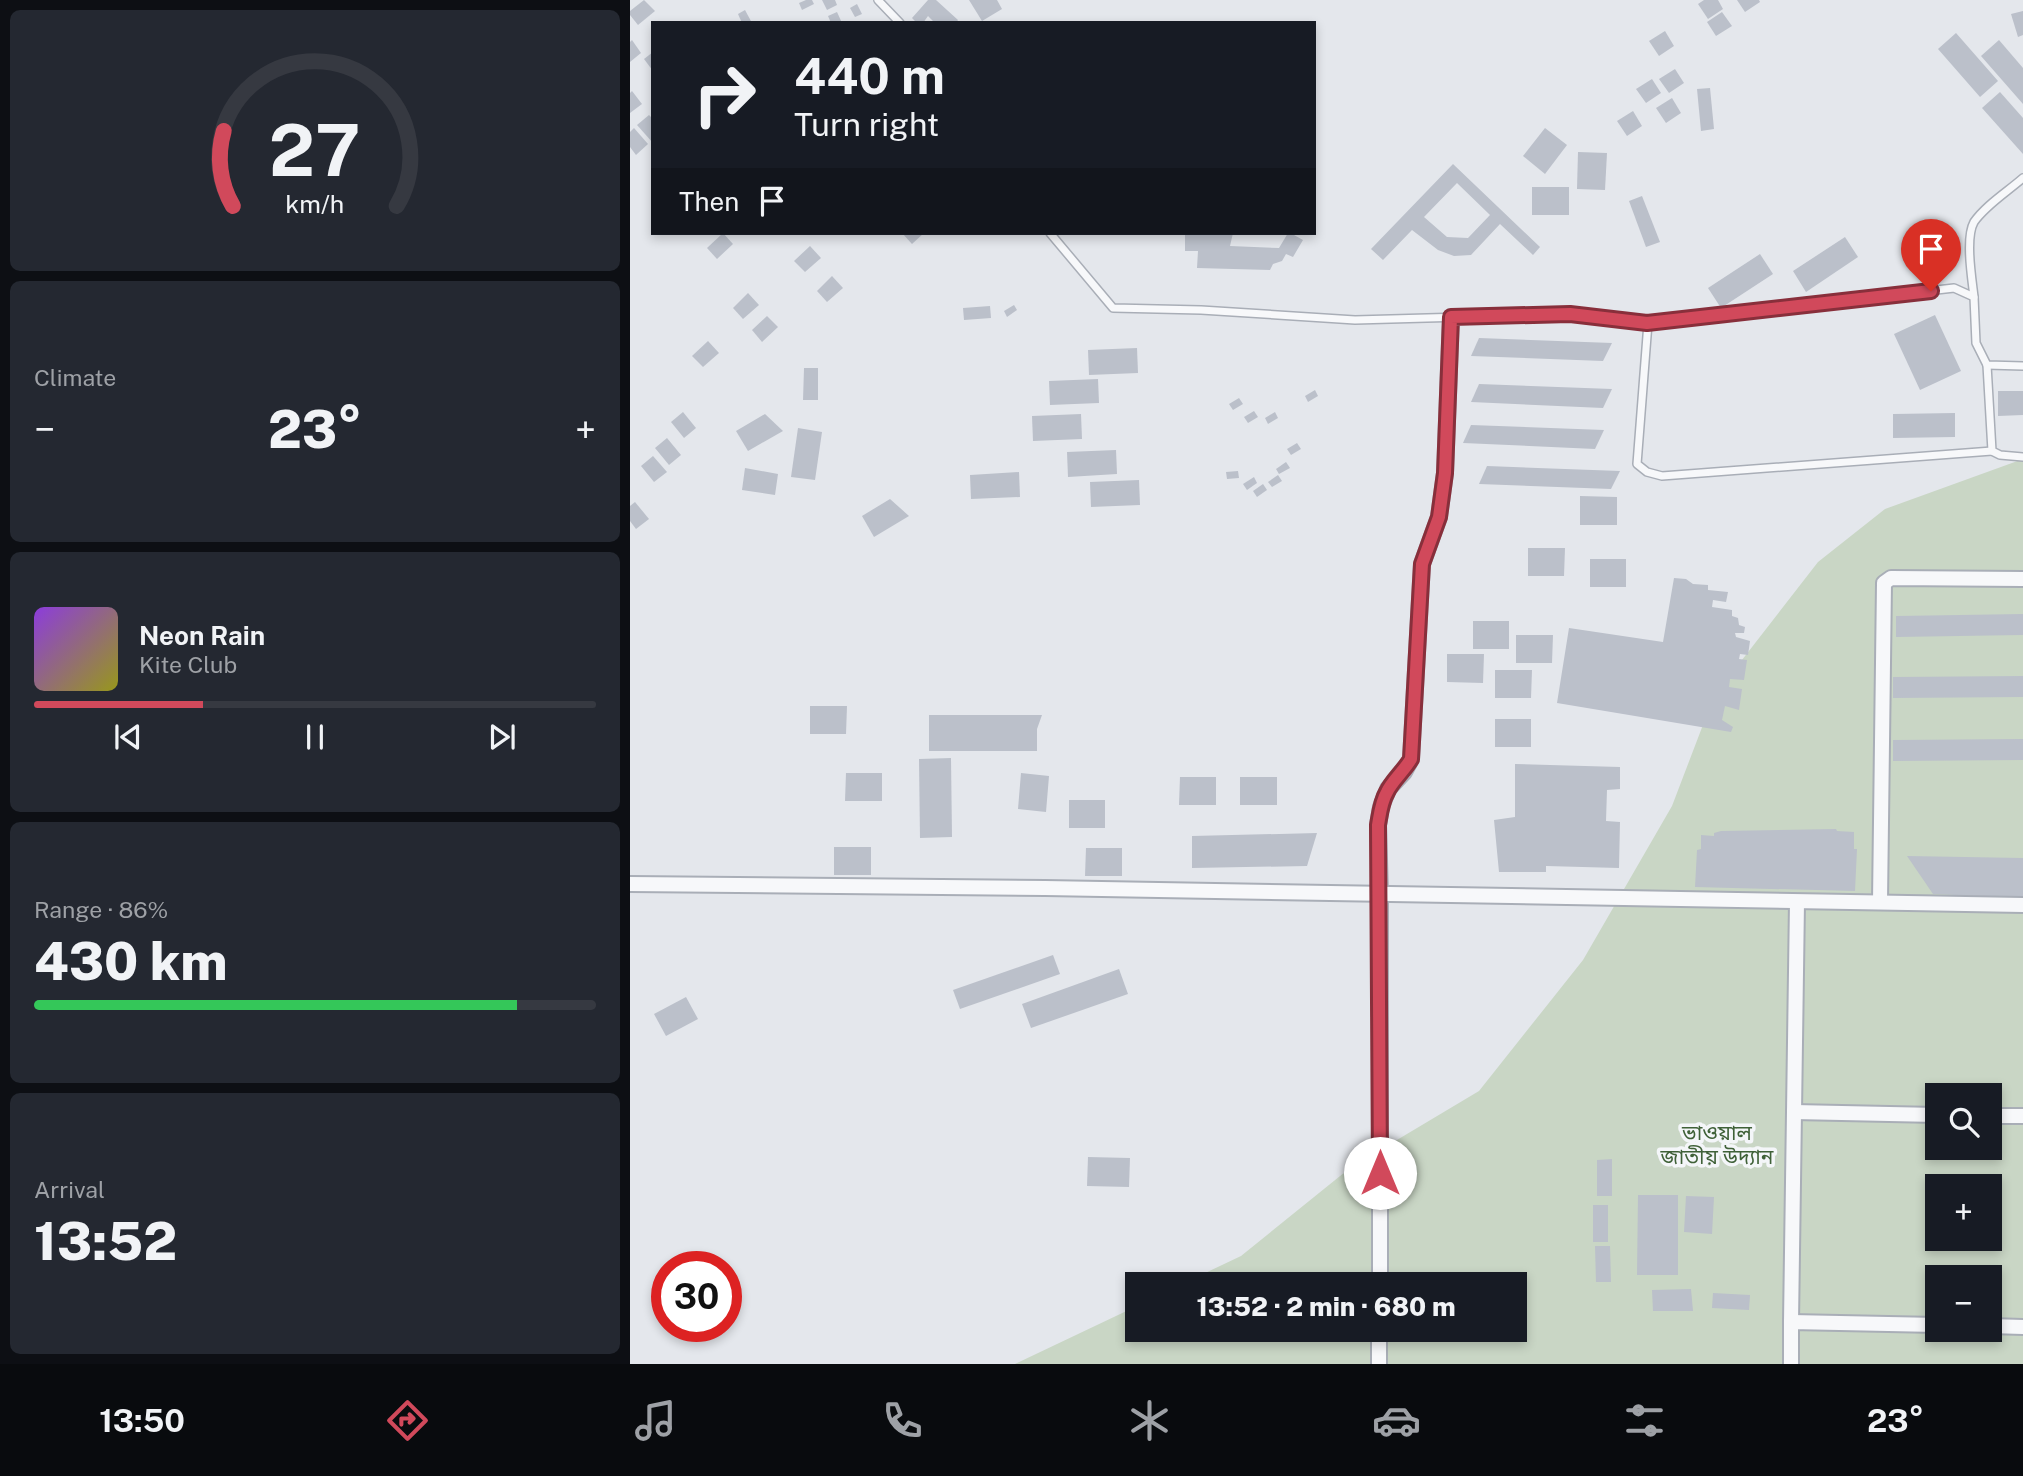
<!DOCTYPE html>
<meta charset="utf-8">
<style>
:root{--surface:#171b24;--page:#242831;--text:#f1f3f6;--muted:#9ea1a6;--line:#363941;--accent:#d1495b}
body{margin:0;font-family:"Public Sans","Noto Sans Bengali",sans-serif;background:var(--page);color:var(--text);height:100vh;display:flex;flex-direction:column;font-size:26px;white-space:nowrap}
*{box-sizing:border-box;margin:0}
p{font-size:23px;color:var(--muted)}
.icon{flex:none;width:38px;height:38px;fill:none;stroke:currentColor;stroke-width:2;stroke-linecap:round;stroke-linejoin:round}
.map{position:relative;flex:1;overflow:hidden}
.drawer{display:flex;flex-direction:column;gap:10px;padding:10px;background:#0d0f14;width:630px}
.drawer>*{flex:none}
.banner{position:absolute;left:21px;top:21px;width:665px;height:214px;border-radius:0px;box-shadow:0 4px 10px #0003;background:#171b24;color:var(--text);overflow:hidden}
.tools{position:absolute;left:1295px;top:1083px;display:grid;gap:14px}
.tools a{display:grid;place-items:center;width:77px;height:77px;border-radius:0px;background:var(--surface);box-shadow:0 4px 10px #0003;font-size:35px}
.speed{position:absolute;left:21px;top:1251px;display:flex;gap:14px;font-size:35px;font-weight:700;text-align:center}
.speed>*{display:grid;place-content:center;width:91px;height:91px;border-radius:50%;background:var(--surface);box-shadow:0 4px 10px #0003;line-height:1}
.speed .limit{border:10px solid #d22;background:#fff;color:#111}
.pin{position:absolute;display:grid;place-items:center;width:60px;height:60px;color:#fff;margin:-72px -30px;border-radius:50% 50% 50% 0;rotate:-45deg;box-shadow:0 0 7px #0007}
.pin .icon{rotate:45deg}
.me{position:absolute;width:77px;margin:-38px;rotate:0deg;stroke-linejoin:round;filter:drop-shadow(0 0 5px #0008)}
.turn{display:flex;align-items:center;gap:24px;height:147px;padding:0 28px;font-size:32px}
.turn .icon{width:91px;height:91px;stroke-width:2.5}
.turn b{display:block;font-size:49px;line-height:60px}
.then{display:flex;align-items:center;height:66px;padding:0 28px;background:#0003;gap:14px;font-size:26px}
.big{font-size:52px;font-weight:800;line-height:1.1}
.drawer .tile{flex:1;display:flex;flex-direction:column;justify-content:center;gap:10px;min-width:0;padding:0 24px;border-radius:10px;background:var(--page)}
.drawer .dial{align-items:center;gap:0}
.dial svg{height:182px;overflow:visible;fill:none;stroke:var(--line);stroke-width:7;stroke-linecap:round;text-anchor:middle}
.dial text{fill:var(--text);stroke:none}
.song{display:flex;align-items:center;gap:21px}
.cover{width:84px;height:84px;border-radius:10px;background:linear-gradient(135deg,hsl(270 70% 55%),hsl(60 70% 35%))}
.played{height:7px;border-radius:4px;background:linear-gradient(90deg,var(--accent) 30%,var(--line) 30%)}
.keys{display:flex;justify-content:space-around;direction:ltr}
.heat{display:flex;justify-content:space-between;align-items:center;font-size:38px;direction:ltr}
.charge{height:10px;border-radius:5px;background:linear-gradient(90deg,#34c759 86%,var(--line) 0)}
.trip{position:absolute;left:495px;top:1272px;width:402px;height:70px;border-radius:0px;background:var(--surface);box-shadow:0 4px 10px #0003;font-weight:800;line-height:70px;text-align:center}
.menu{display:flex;height:112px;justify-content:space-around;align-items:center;background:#090b0e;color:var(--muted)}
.menu .icon{width:49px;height:49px}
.menu .selected{color:var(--accent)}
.menu b{font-size:32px;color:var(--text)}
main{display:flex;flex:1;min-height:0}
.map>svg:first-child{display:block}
</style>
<main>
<section class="drawer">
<div class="tile dial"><svg viewBox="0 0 100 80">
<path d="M14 69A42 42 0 1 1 86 69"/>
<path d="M14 69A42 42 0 0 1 10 36" stroke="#d1495b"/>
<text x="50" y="56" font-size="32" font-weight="700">27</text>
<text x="50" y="72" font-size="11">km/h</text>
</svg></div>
<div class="tile"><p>Climate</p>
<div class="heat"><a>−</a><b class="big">23°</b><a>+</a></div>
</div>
<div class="tile">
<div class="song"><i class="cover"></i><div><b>Neon Rain</b><p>Kite Club</p></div></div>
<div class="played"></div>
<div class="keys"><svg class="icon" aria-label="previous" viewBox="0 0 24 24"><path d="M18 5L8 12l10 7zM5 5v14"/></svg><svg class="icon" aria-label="pause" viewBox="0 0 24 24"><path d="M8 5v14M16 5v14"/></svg><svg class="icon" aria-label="next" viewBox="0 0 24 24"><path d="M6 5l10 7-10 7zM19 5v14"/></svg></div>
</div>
<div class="tile"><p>Range · 86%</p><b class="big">430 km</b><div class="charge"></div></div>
<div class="tile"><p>Arrival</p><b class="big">13:52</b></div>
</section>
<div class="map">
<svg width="1393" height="1364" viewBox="0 0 1393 1364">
<rect width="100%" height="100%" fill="#e4e7ec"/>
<path fill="#c9d6c5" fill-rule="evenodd" d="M1393 459V1364H385L507 1306 508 1330H886V1284H552L611 1256 720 1168 849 1091 953 960 1042 806 1084 696 1188 562 1255 509ZM1307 1096H1360V1148H1307ZM1307 1186H1360V1239H1307ZM1307 1278H1360V1330H1307Z"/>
<g fill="#bbc0ca" fill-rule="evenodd">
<path d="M14 0 25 11 8 25 0 15V11Z"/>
<path d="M176 0H182L184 4 172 10 169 3Z"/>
<path d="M192 0H205L207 5 197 10Z"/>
<path d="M298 0H306L328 20 326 23H305L298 16 293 23H287L282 18Z"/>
<path d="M339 0H367L372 9 352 21Z"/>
<path d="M1074 0H1088L1093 9 1078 19 1068 4Z"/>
<path d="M1107 0H1129L1130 2 1115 12Z"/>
<path d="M227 4 232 14 225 17 220 8Z"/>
<path d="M115 10 122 23H112L108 14Z"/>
<path d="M1393 11V35L1388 37 1381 14Z"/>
<path d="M207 12 212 23H201L198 16Z"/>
<path d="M1092 12 1102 26 1086 36 1077 22Z"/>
<path d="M1035 31 1044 46 1029 56 1019 41Z"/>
<path d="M1326 33 1368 81 1350 97 1308 49Z"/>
<path d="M2 40 11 53 0 62V42Z"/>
<path d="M1369 40 1393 68V104L1351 56Z"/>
<path d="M23 52V71L14 59Z"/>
<path d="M1045 69 1054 83 1039 93 1029 79Z"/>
<path d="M1022 79 1031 93 1016 103 1006 89Z"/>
<path d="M1080 88 1084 129 1071 131 1067 89Z"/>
<path d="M2 91 12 104 0 113V93Z"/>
<path d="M1370 92 1393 118V154L1352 108Z"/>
<path d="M1042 98 1051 113 1036 123 1026 108Z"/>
<path d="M1003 111 1012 126 997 136 987 121Z"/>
<path d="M19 115 23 119V143L7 125Z"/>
<path d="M4 128 18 144 6 155 0 147V132Z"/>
<path d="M915 128 937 145 915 174 893 156Z"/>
<path d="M948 152 977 153 975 190 947 189Z"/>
<path d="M823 164 910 247 903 255 870 224 841 255 824 256 808 250 782 230 753 260 741 249ZM827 183 860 215 838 238 817 237 794 217Z"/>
<rect x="902" y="187" width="37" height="28"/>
<path d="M1012 196 1030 242 1016 247 999 201Z"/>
<path d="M93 233 103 244 87 259 77 248Z"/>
<path d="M272 233H294L282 244Z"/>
<path d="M555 233H603L600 246 649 248 658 233H665L664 235 673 240 663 257 656 254 652 261 643 264 640 270 567 268 568 251H555Z"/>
<path d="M1215 237 1228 257 1176 292 1163 271Z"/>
<path d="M180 246 191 258 175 272 164 261Z"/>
<path d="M1130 254 1143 274 1091 308 1078 288Z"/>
<path d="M202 276 213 288 197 302 187 291Z"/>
<path d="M118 293 129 305 113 319 103 308Z"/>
<path d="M384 305 387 310 377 317 374 311Z"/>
<path d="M360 306 361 318 334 320 333 308Z"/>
<path d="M1305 315 1331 371 1290 390 1264 334Z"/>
<path d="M137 316 148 327 132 342 122 330Z"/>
<path d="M849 338 982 343 973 361 841 356Z"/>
<path d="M78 341 89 353 73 367 62 356Z"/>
<path d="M507 348 508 373 459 375 458 350Z"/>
<path d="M174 368H188V400H173Z"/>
<path d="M468 379 469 403 420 405 419 381Z"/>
<path d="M849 384 982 389 973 408 841 402Z"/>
<path d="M685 390 688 396 678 402 675 396Z"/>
<path d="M1368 391H1393V415L1368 416Z"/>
<path d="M609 398 613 404 603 410 599 404Z"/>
<path d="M624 411 628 417 618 423 614 417Z"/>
<path d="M53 412 66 428 54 438 41 422Z"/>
<path d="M645 412 648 418 638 424 635 418Z"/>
<path d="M1325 413V437L1263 438V414Z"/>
<path d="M135 414 153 431 118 451 106 431Z"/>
<path d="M451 414 452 439 403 441 402 416Z"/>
<path d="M841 425 974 430 965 449 833 443Z"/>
<path d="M168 428 192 432 185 480 161 477Z"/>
<path d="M37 438 51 455 39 465 25 448Z"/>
<path d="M667 443 671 449 661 455 657 449Z"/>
<path d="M486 450 487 474 438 477 437 452Z"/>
<path d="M23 456 37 472 24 482 11 466Z"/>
<path d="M656 462 660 468 649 474 646 469Z"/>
<path d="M857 466 990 471 981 489 849 484Z"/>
<path d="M115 468 148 474 145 495 112 490Z"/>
<path d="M608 471 609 478 597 479 596 472Z"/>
<path d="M389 472 390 497 341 499 340 475Z"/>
<path d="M648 475 652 481 642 487 638 482Z"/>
<path d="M624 477 627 483 617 490 613 484Z"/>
<path d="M509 480 510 505 461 507 460 482Z"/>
<path d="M633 484 637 490 627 497 623 491Z"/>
<path d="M950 496 987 497V525H950Z"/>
<path d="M260 499 279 516 244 537 232 516Z"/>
<path d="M5 502 19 519 6 529 0 521V506Z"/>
<path d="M898 548H935L934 576H898Z"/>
<rect x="960" y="559" width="36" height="28"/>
<path d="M1044 578 1056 579 1063 584 1078 585V590L1098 592 1096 602 1083 600 1082 607 1102 610V616L1108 618 1109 625 1115 627 1114 633H1105L1106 637 1120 641 1118 655 1110 654 1109 659 1117 660 1114 680 1100 679 1099 687 1112 689 1109 710 1095 706 1092 720 1103 727 1101 732 927 703 939 628 1033 642Z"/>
<path d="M1393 614V635L1266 637V616Z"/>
<rect x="843" y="621" width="36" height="28"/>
<path d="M886 635H923L922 663H886Z"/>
<path d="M817 654H854L853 683 817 682Z"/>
<path d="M865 670H902L901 698H865Z"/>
<path d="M1393 676V697L1263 698V677Z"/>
<path d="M180 706H217L216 734H180Z"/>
<path d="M299 715H412L407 729V751H299Z"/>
<rect x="865" y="719" width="36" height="28"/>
<path d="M1393 739V760L1263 761V740Z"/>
<path d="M321 758 322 837 290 838 289 759Z"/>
<path d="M885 764 990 767V789L977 790 976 821 990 822 989 868 916 866V872H869L864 820 885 817Z"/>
<path d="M216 773H252V801H215Z"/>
<path d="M391 773 419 776 416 812 388 809Z"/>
<path d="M550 777H586V805H549Z"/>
<rect x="610" y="777" width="37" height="28"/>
<rect x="439" y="800" width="36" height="28"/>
<path d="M1206 829 1207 831 1224 832V849H1227L1225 891 1065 887 1067 850 1071 849V835L1084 836V833L1091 831Z"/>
<path d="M687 833 677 866 562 868V836Z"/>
<rect x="204" y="847" width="37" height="28"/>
<path d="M456 848H492V876H455Z"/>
<path d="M1277 856 1393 858V898L1303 894Z"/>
<path d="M423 955 430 974 330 1009 323 990Z"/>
<path d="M489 969 498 994 401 1028 392 1004Z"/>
<path d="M56 997 68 1019 36 1036 24 1014Z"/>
<path d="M458 1157 500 1158 499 1187 457 1186Z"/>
<path d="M982 1159V1196H967V1160Z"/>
<path d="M1008 1195H1048V1275H1007Z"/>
<path d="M1056 1196 1084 1197 1082 1234 1054 1232Z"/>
<rect x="963" y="1205" width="15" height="37"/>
<path d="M965 1246H980L981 1282H966Z"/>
<path d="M1061 1289 1063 1311H1023L1022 1290Z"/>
<path d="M1083 1293 1120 1295 1119 1310 1082 1308Z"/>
</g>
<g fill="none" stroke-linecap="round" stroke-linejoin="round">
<defs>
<g id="service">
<path d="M248 0 270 23"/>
<path d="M420 233 483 308 571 310 725 320 940 314 1018 323 1324 288 1344 297 1346 343 1357 365 1393 366"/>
<path d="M1344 297C1342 279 1335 238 1344 222 1356 205 1377 192 1393 178"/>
<path d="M1018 323 1007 464 1017 472 1032 476 1362 451"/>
<path d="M1357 365 1362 451 1370 455 1393 457"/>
</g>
<g id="minor">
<path d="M0 884 415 888 1393 905"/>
<path d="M1250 902 1254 583 1261 578 1393 579"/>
<path d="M1164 1112 1307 1115"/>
<path d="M1360 1116H1393"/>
<path d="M750 1284V894L748 825 751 807 758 789 774 772 781 759 792 564 809 517 815 473 821 317"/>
<path d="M1161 1322 1167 902"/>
<path d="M1360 1326 1393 1327"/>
<path d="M749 1364V1330"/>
<path d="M1161 1364V1322L1307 1325"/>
</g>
</defs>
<use href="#service" stroke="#a9aeb7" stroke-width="10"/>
<use href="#minor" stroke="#a9aeb7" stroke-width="18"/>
<use href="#service" stroke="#f7f8fa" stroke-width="7"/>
<use href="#minor" stroke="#f7f8fa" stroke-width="14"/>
</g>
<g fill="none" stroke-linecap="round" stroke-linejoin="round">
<defs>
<path id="route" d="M750 1173 748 825C750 814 751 802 757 792 762 781 774 771 781 759L792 564 809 517 815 473 821 317 940 314 1017 323 1301 291"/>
</defs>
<use href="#route" stroke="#882f3b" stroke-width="18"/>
<use href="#route" stroke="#d1495b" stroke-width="12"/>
</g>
<g text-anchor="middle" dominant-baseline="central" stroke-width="7" stroke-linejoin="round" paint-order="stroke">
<g font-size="21" fill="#3f6138" stroke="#f4f6f9">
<text x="1087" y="1132">ভাওয়াল<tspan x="1087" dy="24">জাতীয় উদ্যান</tspan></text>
</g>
</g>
</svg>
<div class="tools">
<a><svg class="icon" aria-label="search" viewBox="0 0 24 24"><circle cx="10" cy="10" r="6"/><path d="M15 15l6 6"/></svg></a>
<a>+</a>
<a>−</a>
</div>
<div class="speed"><div class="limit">30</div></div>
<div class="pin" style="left:1301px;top:291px;background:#d93025"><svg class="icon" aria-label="arrive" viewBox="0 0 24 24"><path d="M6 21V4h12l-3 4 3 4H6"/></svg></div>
<svg class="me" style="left:750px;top:1173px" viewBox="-20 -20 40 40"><circle r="19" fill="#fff"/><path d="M0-13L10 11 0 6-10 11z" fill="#d1495b"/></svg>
<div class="trip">13:52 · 2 min · 680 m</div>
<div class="banner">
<div class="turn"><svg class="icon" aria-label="right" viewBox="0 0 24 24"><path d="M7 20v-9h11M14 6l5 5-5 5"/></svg><div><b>440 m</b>Turn right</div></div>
<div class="then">Then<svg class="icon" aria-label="arrive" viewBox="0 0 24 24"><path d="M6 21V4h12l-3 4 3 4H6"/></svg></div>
</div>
</div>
</main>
<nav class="menu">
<b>13:50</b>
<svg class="icon selected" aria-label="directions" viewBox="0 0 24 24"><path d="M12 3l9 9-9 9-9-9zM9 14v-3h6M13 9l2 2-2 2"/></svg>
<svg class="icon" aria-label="music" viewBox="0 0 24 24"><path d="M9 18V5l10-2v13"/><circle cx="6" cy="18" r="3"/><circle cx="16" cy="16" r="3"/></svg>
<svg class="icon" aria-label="phone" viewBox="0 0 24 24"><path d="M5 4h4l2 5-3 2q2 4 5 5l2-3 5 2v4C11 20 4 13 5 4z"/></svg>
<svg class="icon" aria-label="climate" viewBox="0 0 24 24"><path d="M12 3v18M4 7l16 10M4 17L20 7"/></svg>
<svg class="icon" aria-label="car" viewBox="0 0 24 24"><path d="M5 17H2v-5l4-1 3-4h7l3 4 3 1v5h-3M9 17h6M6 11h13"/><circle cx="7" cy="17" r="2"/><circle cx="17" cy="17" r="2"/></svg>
<svg class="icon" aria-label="filters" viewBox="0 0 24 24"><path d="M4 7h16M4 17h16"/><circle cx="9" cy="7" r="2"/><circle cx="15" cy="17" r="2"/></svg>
<b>23°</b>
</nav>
